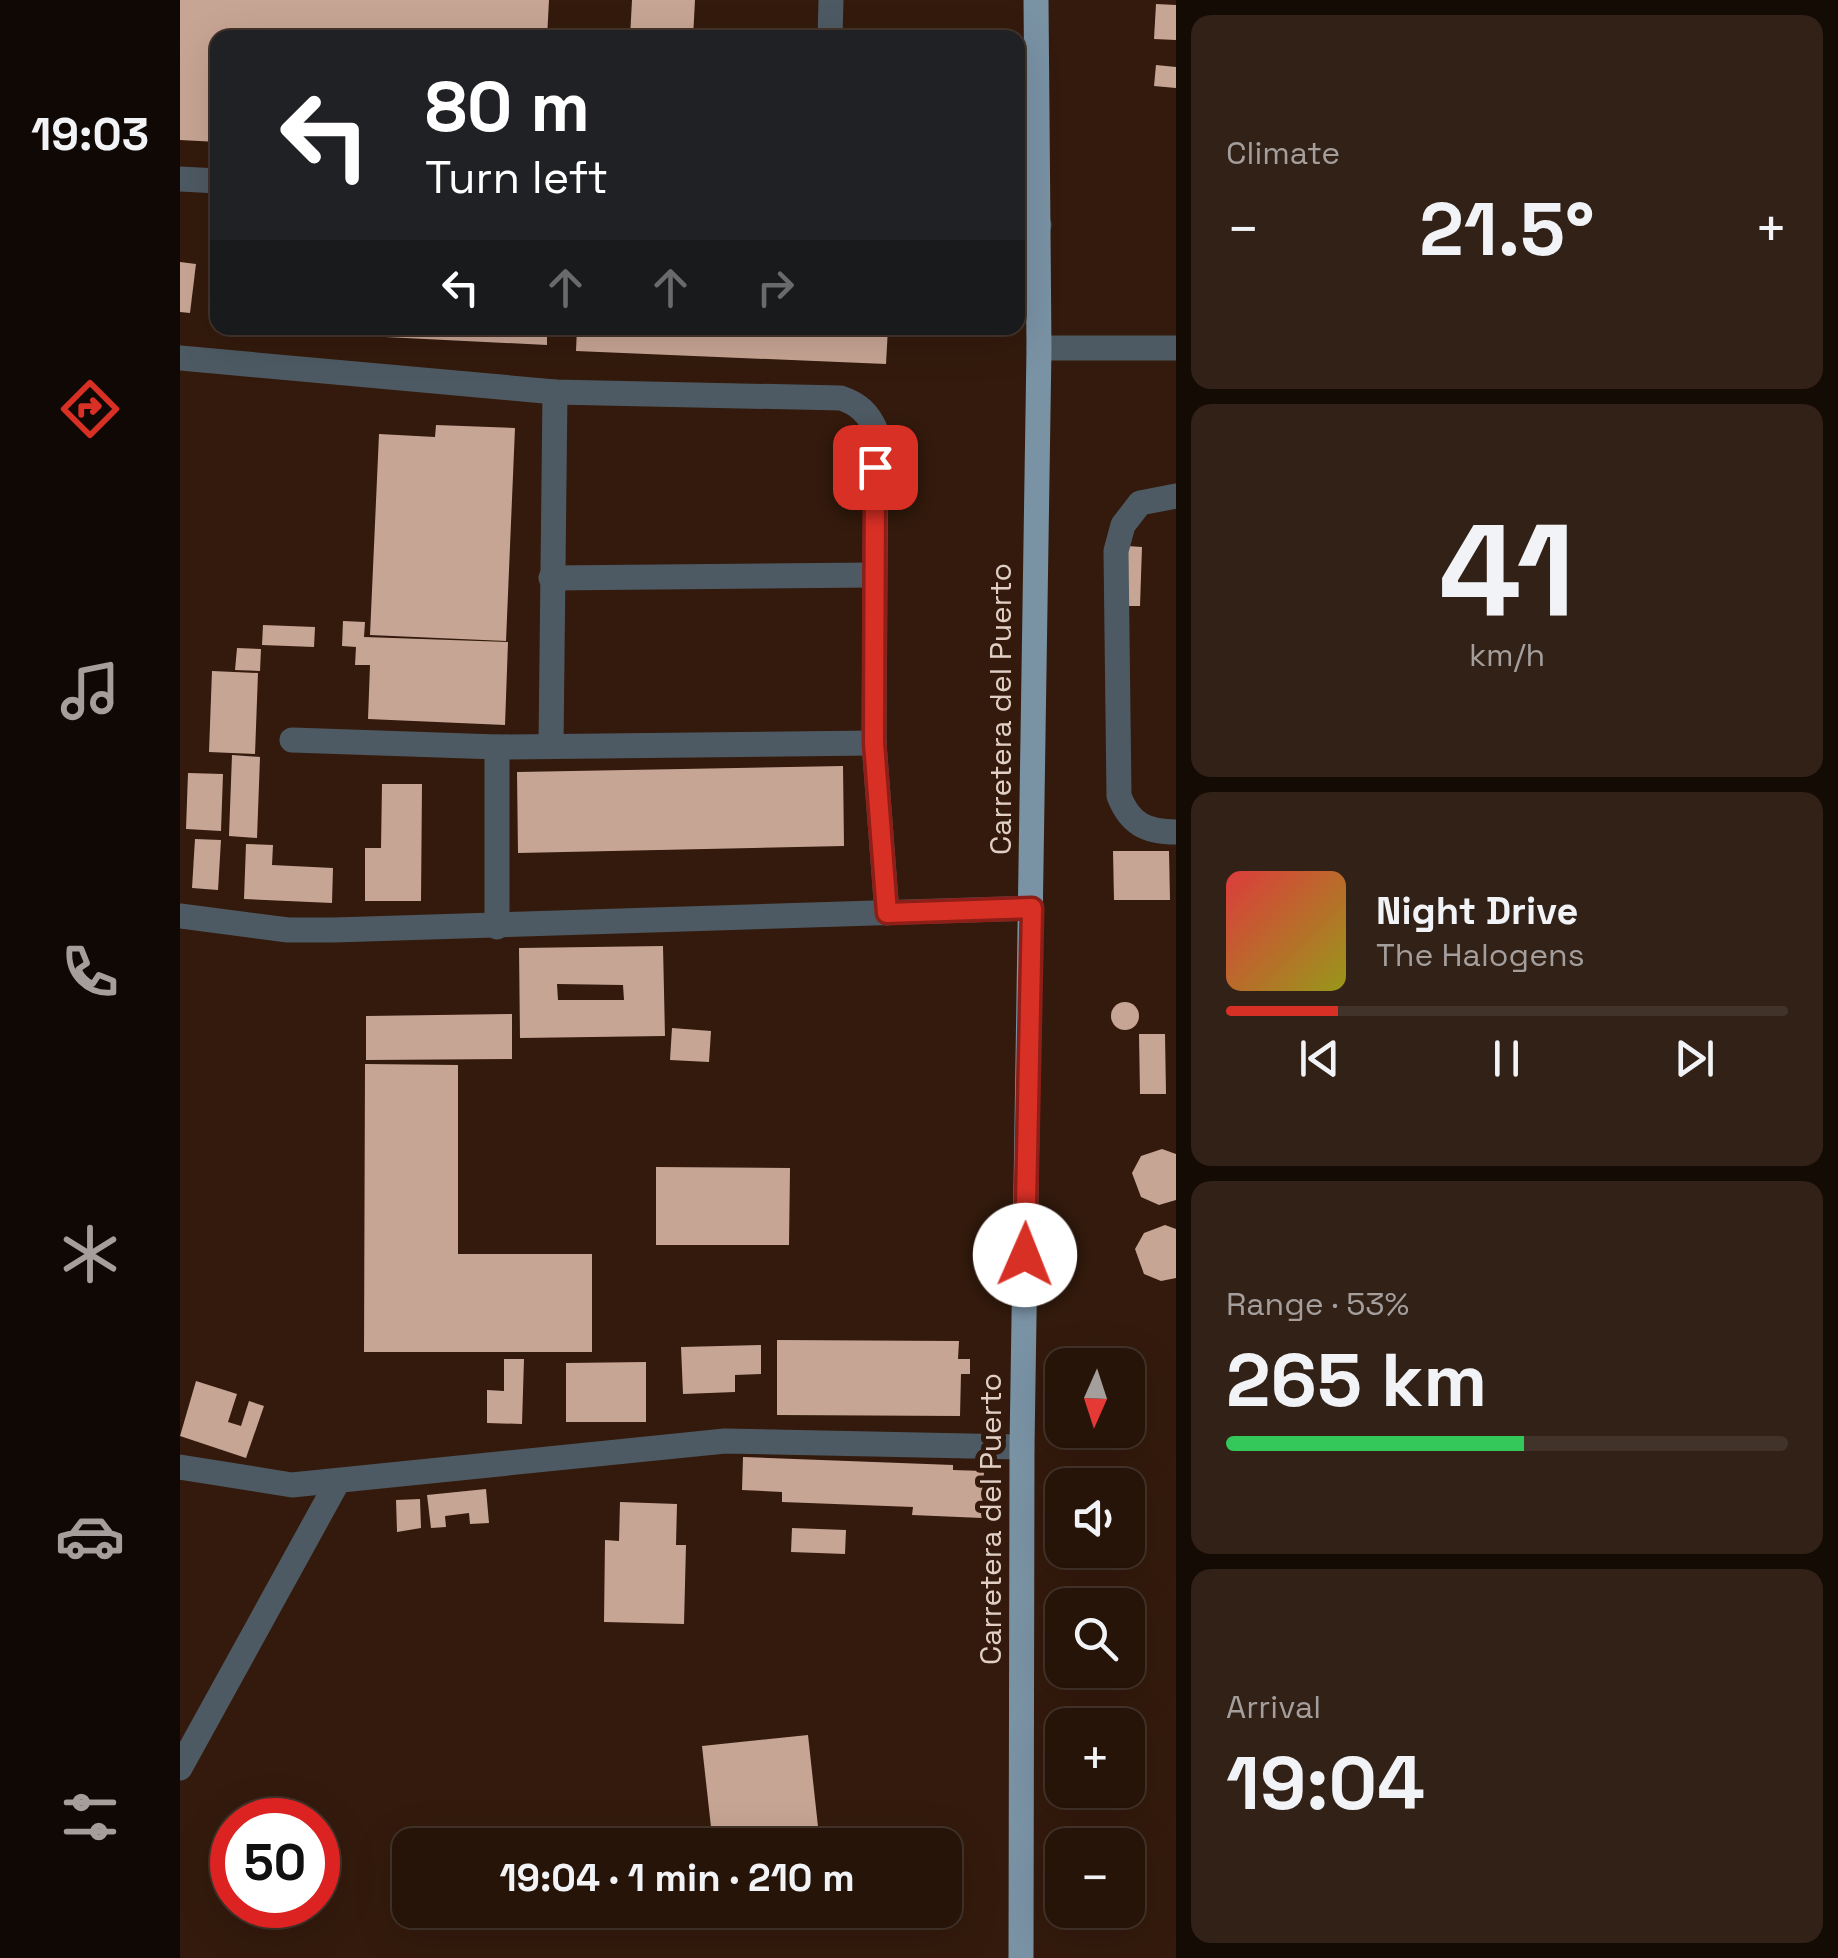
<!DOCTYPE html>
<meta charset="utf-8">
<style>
:root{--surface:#261409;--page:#322117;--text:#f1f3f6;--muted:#a49e9c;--line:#42332a;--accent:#d93025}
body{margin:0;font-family:"Space Grotesk",sans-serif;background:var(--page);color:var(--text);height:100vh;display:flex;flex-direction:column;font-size:38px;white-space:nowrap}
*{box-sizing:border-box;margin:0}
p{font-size:32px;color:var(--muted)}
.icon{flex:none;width:55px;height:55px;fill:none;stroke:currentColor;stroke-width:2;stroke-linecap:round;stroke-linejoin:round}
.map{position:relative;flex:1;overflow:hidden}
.panel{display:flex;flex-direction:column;gap:15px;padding:15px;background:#150b05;width:662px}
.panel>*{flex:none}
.top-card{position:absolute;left:30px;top:30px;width:815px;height:305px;border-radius:20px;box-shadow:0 10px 40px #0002,0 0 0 2px var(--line);background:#202124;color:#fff;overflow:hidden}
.needle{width:65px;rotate:183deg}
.buttons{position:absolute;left:865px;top:1348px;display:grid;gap:20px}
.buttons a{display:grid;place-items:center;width:100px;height:100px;border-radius:20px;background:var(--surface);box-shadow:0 10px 40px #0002,0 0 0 2px var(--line);font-size:50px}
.speed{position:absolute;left:30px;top:1798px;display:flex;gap:20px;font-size:50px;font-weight:700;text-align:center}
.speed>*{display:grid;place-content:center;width:130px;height:130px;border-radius:50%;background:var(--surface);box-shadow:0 10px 40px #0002,0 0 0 2px var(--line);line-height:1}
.speed .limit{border:15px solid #d22;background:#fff;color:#111}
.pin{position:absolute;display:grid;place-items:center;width:85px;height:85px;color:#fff;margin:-42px;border-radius:20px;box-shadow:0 5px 15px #0006}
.me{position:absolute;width:110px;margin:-55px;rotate:1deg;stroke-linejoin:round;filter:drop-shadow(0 0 8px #0008)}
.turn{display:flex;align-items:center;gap:35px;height:210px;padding:0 50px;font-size:45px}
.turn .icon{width:130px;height:130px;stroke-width:2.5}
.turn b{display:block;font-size:70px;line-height:85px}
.lanes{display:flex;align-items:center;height:95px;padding:0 50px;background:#0003;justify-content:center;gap:50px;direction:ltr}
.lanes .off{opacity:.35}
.big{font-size:75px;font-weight:700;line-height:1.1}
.panel .card{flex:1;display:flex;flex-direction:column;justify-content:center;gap:15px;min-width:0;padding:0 35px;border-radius:20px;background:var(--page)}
.panel .dial{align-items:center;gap:0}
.dial b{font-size:130px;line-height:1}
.song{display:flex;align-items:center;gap:30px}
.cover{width:120px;height:120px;border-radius:15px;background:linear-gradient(135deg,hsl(0 70% 55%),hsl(60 70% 35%))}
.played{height:10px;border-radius:5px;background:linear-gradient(90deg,var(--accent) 20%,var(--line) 20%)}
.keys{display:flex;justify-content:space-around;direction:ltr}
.heat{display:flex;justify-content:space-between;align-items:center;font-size:55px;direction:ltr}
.charge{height:15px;border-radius:8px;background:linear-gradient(90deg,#34c759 53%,var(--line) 0)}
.trip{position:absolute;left:212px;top:1828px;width:570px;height:100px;border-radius:20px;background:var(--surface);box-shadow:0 10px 40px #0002,0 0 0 2px var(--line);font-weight:700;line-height:100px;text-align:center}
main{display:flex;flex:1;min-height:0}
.tabs{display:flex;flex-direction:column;width:180px;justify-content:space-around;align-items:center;background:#0f0804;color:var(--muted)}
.tabs .icon{width:70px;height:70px}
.tabs .active{color:var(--accent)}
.tabs b{font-size:45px;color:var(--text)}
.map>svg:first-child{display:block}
</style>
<main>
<nav class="tabs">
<b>19:03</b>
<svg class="icon active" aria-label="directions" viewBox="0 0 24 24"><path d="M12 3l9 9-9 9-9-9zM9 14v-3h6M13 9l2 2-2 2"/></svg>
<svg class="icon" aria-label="music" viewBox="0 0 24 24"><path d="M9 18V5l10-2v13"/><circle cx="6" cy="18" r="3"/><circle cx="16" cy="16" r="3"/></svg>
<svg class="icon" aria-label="phone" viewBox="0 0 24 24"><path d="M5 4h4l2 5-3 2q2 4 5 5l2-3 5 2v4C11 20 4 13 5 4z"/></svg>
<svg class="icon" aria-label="climate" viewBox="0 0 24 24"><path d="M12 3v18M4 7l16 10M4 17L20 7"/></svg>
<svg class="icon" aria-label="car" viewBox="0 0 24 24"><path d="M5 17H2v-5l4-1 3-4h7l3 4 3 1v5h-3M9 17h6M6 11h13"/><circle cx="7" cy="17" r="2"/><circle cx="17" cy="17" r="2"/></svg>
<svg class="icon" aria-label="filters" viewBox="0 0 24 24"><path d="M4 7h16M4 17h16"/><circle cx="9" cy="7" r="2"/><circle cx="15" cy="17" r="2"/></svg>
</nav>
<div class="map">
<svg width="996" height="1958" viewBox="0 0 996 1958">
<rect width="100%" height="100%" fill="#331a0c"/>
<g fill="#c7a594" fill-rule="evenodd">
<path d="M0 0H369L367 38H38V142L0 140Z"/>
<path d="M452 0H515L513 38H450Z"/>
<path d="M976 4 996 5V40L974 39Z"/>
<path d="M976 65 996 67V88L974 86Z"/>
<path d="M0 262 16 264 10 313 0 312Z"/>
<path d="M205 328H367V345L205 337Z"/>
<path d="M397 328H708L706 364 396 351Z"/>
<path d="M256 425 335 428 326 641 190 635 199 434 255 437Z"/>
<path d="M947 546 962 547 960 606H945Z"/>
<path d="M163 621 185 622 184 637 328 642 325 725 188 719 190 665H175L176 647 162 646Z"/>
<path d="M83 625 135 627 134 647 82 645Z"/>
<path d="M57 648 81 649 80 671 55 670Z"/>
<path d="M32 671 78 673 75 754 29 752Z"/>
<path d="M52 755 80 757 77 838 49 836Z"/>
<path d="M663 766 664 846 338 853 337 772Z"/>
<path d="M8 773 43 774 41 831 6 829Z"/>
<path d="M202 784H242L241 901H185V848H201Z"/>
<path d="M15 839 41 840 38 890 12 888Z"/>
<path d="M66 844 93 845 92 865 153 868 152 903 64 899Z"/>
<path d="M933 851H989L990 900H934Z"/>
<path d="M483 946 485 1036 340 1038 339 948ZM377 984 443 985 444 1000H378Z"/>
<circle cx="945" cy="1016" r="14"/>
<path d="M332 1014V1059L186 1060V1016Z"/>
<path d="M492 1028 531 1031 529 1062 490 1060Z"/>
<path d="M959 1034H985L986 1094H960Z"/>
<path d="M185 1064 278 1065V1254H412V1352H184Z"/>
<path d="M982 1149 996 1154V1200L979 1205 961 1197 952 1173 961 1156Z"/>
<path d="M476 1167 610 1168 609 1245H476Z"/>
<path d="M985 1225 996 1229V1278L981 1281 964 1274 955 1249 964 1233Z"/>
<path d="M597 1340 779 1341 778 1359H790V1374H781L780 1416 597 1415Z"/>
<path d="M581 1345V1374L555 1375V1392L503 1394 501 1347Z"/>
<path d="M324 1359H344L342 1424 307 1423V1390L324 1391Z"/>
<path d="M466 1362V1422H386V1363Z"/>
<path d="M16 1381 57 1394 48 1422 61 1426 69 1401 84 1406 66 1458 0 1436Z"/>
<path d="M563 1457 773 1465V1470L804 1471 802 1518 732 1515 733 1507 602 1502V1492L562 1490Z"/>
<path d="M306 1489 309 1523 290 1524 289 1513 265 1516 266 1527 251 1528 247 1495Z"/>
<path d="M240 1499 241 1528 217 1532 216 1500Z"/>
<path d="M440 1502 497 1504 496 1545H506L504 1624 424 1622 425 1540 439 1541Z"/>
<path d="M612 1528 666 1530 665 1554 611 1552Z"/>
<path d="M628 1735 640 1845H533L522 1746Z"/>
</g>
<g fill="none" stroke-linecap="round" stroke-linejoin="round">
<g stroke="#4e5a63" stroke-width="25">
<path d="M650 38 651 0"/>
<path d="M0 179 38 181"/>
<path d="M838 225H859"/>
<path d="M859 348H996"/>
<path d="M0 358 375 392 661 398C679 404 689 414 696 431L694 743 707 913"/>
<path d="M996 496 960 503 943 525 936 551 939 796C950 824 966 832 996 832"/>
<path d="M371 578 693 575"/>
<path d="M112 740 317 747 694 743"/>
<path d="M371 745 375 392"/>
<path d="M317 747V927"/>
<path d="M0 916 108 930H154L851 908"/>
<path d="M0 1467 112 1485 545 1441 842 1447"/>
<path d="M0 1768 157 1483"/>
</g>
<path stroke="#7992a4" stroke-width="25" d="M841 1958 842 1447 859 348 856 0"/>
</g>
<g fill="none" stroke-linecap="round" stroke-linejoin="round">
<defs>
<path id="route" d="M695 467 694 743 707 913 852 908 845 1255"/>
</defs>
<use href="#route" stroke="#8d1f18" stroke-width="25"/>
<use href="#route" stroke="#d93025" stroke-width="18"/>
</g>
<g text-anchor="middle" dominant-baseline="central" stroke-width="10" stroke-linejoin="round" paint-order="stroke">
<g font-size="30" fill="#e1cfc6" stroke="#331a0c">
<text transform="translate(820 709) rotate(-90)">Carretera del Puerto</text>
<text transform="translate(810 1519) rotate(-90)">Carretera del Puerto</text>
</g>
</g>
</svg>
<div class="buttons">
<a><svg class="needle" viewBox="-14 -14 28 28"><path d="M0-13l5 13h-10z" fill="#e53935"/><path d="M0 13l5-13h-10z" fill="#a49e9c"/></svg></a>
<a><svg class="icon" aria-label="sound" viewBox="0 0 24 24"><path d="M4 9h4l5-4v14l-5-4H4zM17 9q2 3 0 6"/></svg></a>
<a><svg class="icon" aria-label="search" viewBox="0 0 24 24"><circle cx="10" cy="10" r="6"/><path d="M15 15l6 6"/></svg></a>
<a>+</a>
<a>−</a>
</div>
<div class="speed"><div class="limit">50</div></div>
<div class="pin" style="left:695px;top:467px;background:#d93025"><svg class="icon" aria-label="arrive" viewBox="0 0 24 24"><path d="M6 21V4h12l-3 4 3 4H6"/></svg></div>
<svg class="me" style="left:845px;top:1255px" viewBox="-20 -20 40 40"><circle r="19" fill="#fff"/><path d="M0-13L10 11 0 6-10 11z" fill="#d93025"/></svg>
<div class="trip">19:04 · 1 min · 210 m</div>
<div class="top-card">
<div class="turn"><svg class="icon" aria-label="left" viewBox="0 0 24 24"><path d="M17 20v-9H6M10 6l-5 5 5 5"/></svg><div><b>80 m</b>Turn left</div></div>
<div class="lanes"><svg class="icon" aria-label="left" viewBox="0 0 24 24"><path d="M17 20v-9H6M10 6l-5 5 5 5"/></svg><svg class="icon off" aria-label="ahead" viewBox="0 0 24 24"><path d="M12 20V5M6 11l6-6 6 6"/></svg><svg class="icon off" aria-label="ahead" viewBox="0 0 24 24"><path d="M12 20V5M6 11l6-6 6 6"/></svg><svg class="icon off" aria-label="right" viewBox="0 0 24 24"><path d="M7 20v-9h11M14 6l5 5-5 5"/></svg></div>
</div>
</div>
<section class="panel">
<div class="card"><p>Climate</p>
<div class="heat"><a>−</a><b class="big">21.5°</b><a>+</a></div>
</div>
<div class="card dial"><b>41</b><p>km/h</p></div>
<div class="card">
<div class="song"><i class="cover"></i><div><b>Night Drive</b><p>The Halogens</p></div></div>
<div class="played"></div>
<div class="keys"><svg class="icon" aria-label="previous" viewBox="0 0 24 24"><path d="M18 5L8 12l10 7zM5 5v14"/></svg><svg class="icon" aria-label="pause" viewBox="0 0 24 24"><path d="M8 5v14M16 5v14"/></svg><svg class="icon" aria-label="next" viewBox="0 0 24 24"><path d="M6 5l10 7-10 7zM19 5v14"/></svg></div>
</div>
<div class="card"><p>Range · 53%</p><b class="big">265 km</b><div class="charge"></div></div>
<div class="card"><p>Arrival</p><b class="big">19:04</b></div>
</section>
</main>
